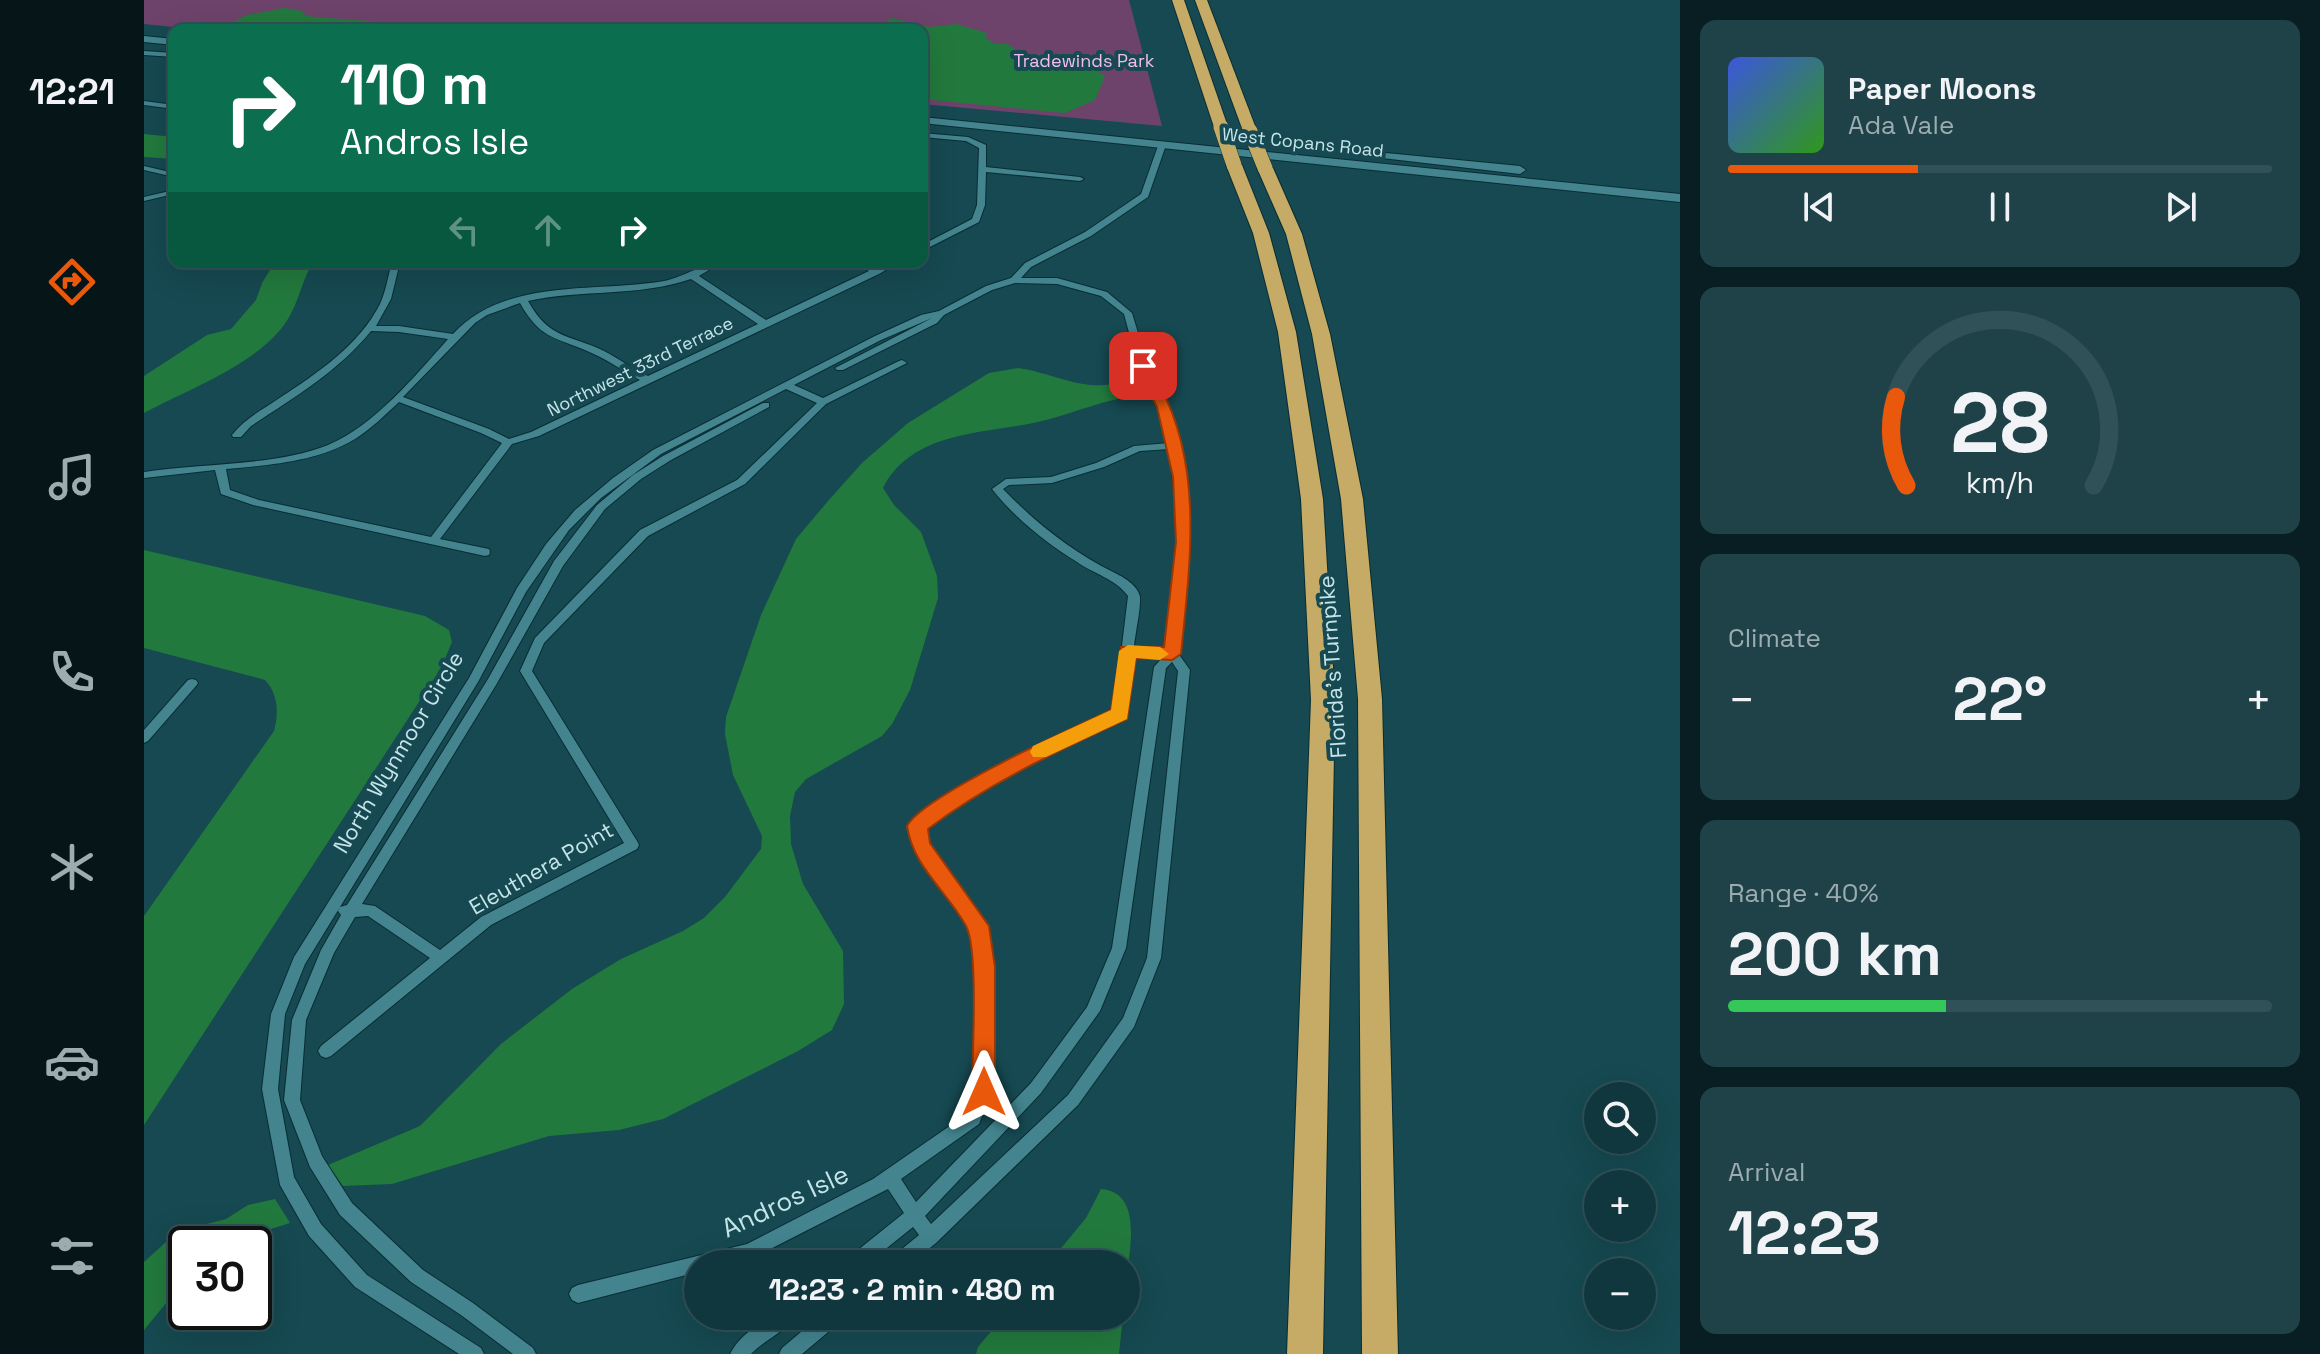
<!DOCTYPE html>
<meta charset="utf-8">
<style>
:root{--surface:#10373d;--page:#1e4248;--text:#f1f3f6;--muted:#9cacb0;--line:#305157;--accent:#ea580c}
body{margin:0;font-family:"Space Grotesk",sans-serif;background:var(--page);color:var(--text);height:100vh;display:flex;flex-direction:column;font-size:30px;white-space:nowrap}
*{box-sizing:border-box;margin:0}
p{font-size:26px;color:var(--muted)}
.icon{flex:none;width:44px;height:44px;fill:none;stroke:currentColor;stroke-width:2;stroke-linecap:round;stroke-linejoin:round}
.map{position:relative;flex:1;overflow:hidden}
.side{display:flex;flex-direction:column;gap:20px;padding:20px;background:#091e22;width:640px}
.side>*{flex:none}
.hud{position:absolute;left:24px;top:24px;width:760px;height:244px;border-radius:16px;box-shadow:0 8px 32px #0002,0 0 0 2px var(--line);background:#0b6e4f;color:#fff;overflow:hidden}
.fabs{position:absolute;left:1440px;top:1082px;display:grid;gap:16px}
.fabs a{display:grid;place-items:center;width:72px;height:72px;border-radius:50%;background:var(--surface);box-shadow:0 8px 32px #0002,0 0 0 2px var(--line);font-size:40px}
.speed{position:absolute;left:24px;top:1226px;display:flex;gap:16px;font-size:40px;font-weight:700;text-align:center}
.speed>*{display:grid;place-content:center;width:104px;height:104px;border-radius:50%;background:var(--surface);box-shadow:0 8px 32px #0002,0 0 0 2px var(--line);line-height:1}
.speed .limit{border:4px solid #111;border-radius:12px;background:#fff;color:#111}
.pin{position:absolute;display:grid;place-items:center;width:68px;height:68px;color:#fff;margin:-34px;border-radius:16px;box-shadow:0 4px 12px #0006}
.me{position:absolute;width:88px;margin:-44px;rotate:0deg;stroke-linejoin:round;filter:drop-shadow(0 0 6px #0008)}
.turn{display:flex;align-items:center;gap:28px;height:168px;padding:0 40px;font-size:36px}
.turn .icon{width:104px;height:104px;stroke-width:2.5}
.turn b{display:block;font-size:56px;line-height:68px}
.lanes{display:flex;align-items:center;height:76px;padding:0 40px;background:#0003;justify-content:center;gap:40px;direction:ltr}
.lanes .off{opacity:.35}
.big{font-size:60px;font-weight:700;line-height:1.1}
.side .tile{flex:1;display:flex;flex-direction:column;justify-content:center;gap:12px;min-width:0;padding:0 28px;border-radius:16px;background:var(--page)}
.side .dial{align-items:center;gap:0}
.dial svg{height:208px;overflow:visible;fill:none;stroke:var(--line);stroke-width:7;stroke-linecap:round;text-anchor:middle}
.dial text{fill:var(--text);stroke:none}
.song{display:flex;align-items:center;gap:24px}
.cover{width:96px;height:96px;border-radius:12px;background:linear-gradient(135deg,hsl(230 70% 55%),hsl(110 70% 35%))}
.played{height:8px;border-radius:4px;background:linear-gradient(90deg,var(--accent) 35%,var(--line) 35%)}
.keys{display:flex;justify-content:space-around;direction:ltr}
.heat{display:flex;justify-content:space-between;align-items:center;font-size:44px;direction:ltr}
.charge{height:12px;border-radius:6px;background:linear-gradient(90deg,#34c759 40%,var(--line) 0)}
.trip{position:absolute;left:540px;top:1250px;width:456px;height:80px;border-radius:40px;background:var(--surface);box-shadow:0 8px 32px #0002,0 0 0 2px var(--line);font-weight:700;line-height:80px;text-align:center}
main{display:flex;flex:1;min-height:0}
.tab-bar{display:flex;flex-direction:column;width:144px;justify-content:space-around;align-items:center;background:#061618;color:var(--muted)}
.tab-bar .icon{width:56px;height:56px}
.tab-bar .on{color:var(--accent)}
.tab-bar b{font-size:36px;color:var(--text)}
.map>svg:first-child{display:block}
</style>
<main>
<nav class="tab-bar">
<b>12:21</b>
<svg class="icon on" aria-label="directions" viewBox="0 0 24 24"><path d="M12 3l9 9-9 9-9-9zM9 14v-3h6M13 9l2 2-2 2"/></svg>
<svg class="icon" aria-label="music" viewBox="0 0 24 24"><path d="M9 18V5l10-2v13"/><circle cx="6" cy="18" r="3"/><circle cx="16" cy="16" r="3"/></svg>
<svg class="icon" aria-label="phone" viewBox="0 0 24 24"><path d="M5 4h4l2 5-3 2q2 4 5 5l2-3 5 2v4C11 20 4 13 5 4z"/></svg>
<svg class="icon" aria-label="climate" viewBox="0 0 24 24"><path d="M12 3v18M4 7l16 10M4 17L20 7"/></svg>
<svg class="icon" aria-label="car" viewBox="0 0 24 24"><path d="M5 17H2v-5l4-1 3-4h7l3 4 3 1v5h-3M9 17h6M6 11h13"/><circle cx="7" cy="17" r="2"/><circle cx="17" cy="17" r="2"/></svg>
<svg class="icon" aria-label="filters" viewBox="0 0 24 24"><path d="M4 7h16M4 17h16"/><circle cx="9" cy="7" r="2"/><circle cx="15" cy="17" r="2"/></svg>
</nav>
<div class="map">
<svg width="1536" height="1354" viewBox="0 0 1536 1354">
<rect width="100%" height="100%" fill="#164951"/>
<path fill="#6e436b" d="M0 0H985L1018 126 778 104V30H59L0 24Z"/>
<g fill="#22793d">
<path d="M140 8 158 11 162 16C198 20 248 20 280 30H149L87 23 103 15Z"/>
<path d="M748 18 786 27 812 24 843 33 841 37 851 44 862 43 880 55 926 54 961 76 951 100 921 113 778 99V30H709L736 26Z"/>
<path d="M0 134 30 137V159L0 157Z"/>
<path d="M131 262H169C158 280 155 301 144 319 117 363 45 389 0 413V376L63 335 87 329 112 300 118 283Z"/>
<path d="M874 368C915 374 939 394 983 381L994 396C960 399 931 413 898 421 844 434 769 429 739 488L750 505 777 532 793 576 794 598 766 690 748 724 738 736 662 779 651 792 646 816 647 844 659 884 699 951 700 1004 688 1030 654 1051 519 1119 475 1130 405 1136 248 1184 199 1186 184 1165 276 1126 357 1044 428 989 477 959 539 931 560 918 581 897 617 849 618 836 589 775 581 734 582 717 617 615 652 539 684 501 718 463 764 423 845 373Z"/>
<path d="M0 550 281 616 305 630 308 642 297 668 0 1125V916L130 731C135 712 134 694 121 680L0 648Z"/>
<path d="M957 1189C1000 1192 985 1253 982 1282V1264H904L942 1218Z"/>
<path d="M131 1199 146 1223 117 1232 95 1244H42V1279L0 1330V1262L33 1232 82 1219 104 1205Z"/>
<path d="M860 1316H979L975 1354H832L834 1347Z"/>
</g>
<g fill="none" stroke-linecap="round" stroke-linejoin="round">
<defs>
<g id="minor">
<path d="M0 51 30 53V57L0 55Z"/>
<path d="M0 101 30 105V109L0 105Z"/>
<path d="M778 133 824 137 842 145V167L936 177 940 179 936 181 842 172 841 205 835 222 778 251V245L828 219 833 205 835 148 822 141 778 137Z"/>
<path d="M1015 143 1022 145 1004 197 947 236 887 267 877 278H913L963 292 988 313 1004 366 1025 407 1036 446 1045 542 1034 653 1046 670 1017 958 990 1027 934 1105 792 1243 766 1264H745L747 1258 775 1235 769 1227 723 1264H702L704 1258 760 1213 744 1189 605 1260 590 1264H554V1272L434 1303 428 1300 425 1294 428 1288 434 1285 603 1244 729 1179 823 1114 832 1092 833 967 827 928 771 850 766 826 768 822C831 777 900 744 970 711L984 596C972 579 950 574 933 562 902 543 871 518 848 489L862 479 907 477 952 463 990 446 1025 443 1015 407 994 366 980 314 957 296 913 284 871 283 848 290 800 315 793 323 699 370H693L691 368 788 318 737 340 650 385 679 398 755 361 758 360 763 363 682 404 601 484 504 536 400 643 388 671 493 841 495 845 493 849 347 925 187 1056 182 1058 177 1056 174 1051 177 1046 286 958 224 916 211 917 190 953 162 1020 156 1100 178 1156 208 1203 279 1270 329 1303 389 1348 392 1354H369L317 1315 267 1282 196 1215 166 1167 140 1100 148 1020 177 950 197 915 194 911 196 907 161 964 141 1014 134 1089 150 1177 177 1224 223 1275 337 1348 340 1354H315L211 1287 165 1236 136 1185 118 1089 127 1014 150 957 325 678 373 588 402 544 431 510 469 478 509 450 731 336 777 315 795 311 842 286 867 278 881 263 941 232 997 194ZM642 389 673 403 593 480 496 530 391 638 376 671 480 843 337 917 296 950 231 906 218 904 352 685 419 566 461 509 497 479 527 460 625 407V403H619L519 456 489 475 453 505 410 561 344 679 203 905 196 907 334 682 382 592 425 530 457 498 517 454ZM1026 449 1035 542 1023 649 990 647C991 635 997 608 996 597 994 585 979 577 969 572 927 551 892 523 859 489L865 485 908 483 960 467 996 451ZM989 656 1018 658 1010 667 968 948 943 1007 887 1083 772 1202 757 1179 835 1124 848 1092 847 967 841 926 782 844 780 828C842 783 911 749 980 717ZM1028 662 1034 671 1003 958 979 1018 924 1095 787 1224 781 1216 897 1093 956 1011 982 948 1022 668Z"/>
<path d="M0 166 30 173V177L0 170Z"/>
<path d="M30 190V194L0 201V197Z"/>
<path d="M248 262H256L247 299 232 326H255L309 334C362 277 451 293 520 281 540 277 562 262 578 262L555 276 622 320 725 271 711 262H721L731 268 744 262H755L735 274 395 436 368 444 296 539 345 549 346 552 345 555 341 556 109 505 77 494 71 470 0 478V472C56 463 133 466 184 445 230 426 272 375 304 339L255 332 227 331C195 371 149 398 107 426L97 437H89L88 435C101 418 120 409 137 397 174 373 216 344 236 304 242 291 244 276 248 262ZM547 279 614 324 504 376C489 369 475 359 460 351 425 334 406 340 384 301 438 289 495 297 547 279ZM376 303C398 343 416 337 452 355 467 362 481 372 496 380L387 432 365 439 345 429 259 397 331 323 343 315ZM255 402 337 433 358 443 287 537 115 500 86 490 82 469C125 465 173 462 211 439 227 429 241 415 255 402Z"/>
<path d="M48 679 52 680 54 683 52 686 4 741 0 743V730L44 680Z"/>
<path d="M627 1316H651C644 1330 619 1341 607 1354H586C594 1337 612 1326 627 1316Z"/>
<path d="M676 1316H699L696 1322 658 1354H635L638 1348Z"/>
</g>
<g id="secondary">
<path d="M0 36 30 39V45L0 42Z"/>
<path d="M778 117 1536 194V202L778 123Z"/>
<path d="M1242 153 1376 166 1382 170 1376 174 1238 158 1236 156Z"/>
</g>
<g id="motorway">
<path d="M1028 0H1040L1084 127 1082 130 1077 131 1070 127Z"/>
<path d="M1051 0H1063L1113 131 1111 134H1101L1099 131Z"/>
<path d="M1090 160 1098 165 1125 233 1152 332 1179 499 1191 700 1179 1354H1143L1167 700 1157 499 1134 332 1109 233 1082 165Z"/>
<path d="M1121 163 1129 168 1158 234 1186 334 1219 499 1238 699 1254 1354H1218L1214 699 1197 499 1168 334 1142 234 1113 168Z"/>
</g>
</defs>
<use href="#minor" stroke="#092d33" stroke-width="2"/>
<use href="#secondary" stroke="#092d33" stroke-width="2"/>
<use href="#motorway" stroke="#092d33" stroke-width="2"/>
<use href="#minor" fill="#43848f" fill-rule="evenodd"/>
<use href="#secondary" fill="#43848f" fill-rule="evenodd"/>
<use href="#motorway" fill="#c5ab65" fill-rule="evenodd"/>
<defs>
<g id="motorway-bridge">
<path d="M1077 127 1090 165"/>
<path d="M1106 131 1121 168"/>
</g>
</defs>
<use href="#motorway-bridge" stroke="#092d33" stroke-width="16" stroke-linecap="butt"/>
<use href="#motorway-bridge" stroke="#c5ab65" stroke-width="15"/>
</g>
<path fill="#ea580c" stroke="#983908" stroke-width="2" d="M999 362C1008 365 1012 377 1016 386 1060 468 1046 565 1037 654L1028 660 992 658 983 719C914 751 844 783 784 829L786 843 845 926 851 967V1092L848 1100 840 1103 831 1100 828 1092C828 1059 835 950 822 926 803 891 769 867 763 826 779 796 930 727 967 710L977 647H1020L1032 542 1029 477 1013 407 992 366Z"/>
<path fill="#f59e0b" d="M984 645 1016 647 1025 654 1016 660 992 658 983 719 902 757H889L886 752 889 746 967 710 975 651Z"/>
<g text-anchor="middle" dominant-baseline="central" stroke-width="8" stroke-linejoin="round" paint-order="stroke">
<g font-size="18" fill="#f6bdf0" stroke="#164951">
<text x="940" y="60">Tradewinds Park</text>
</g>
<g font-size="18" fill="#c6e5eb" stroke="#164951">
<text transform="translate(1159 142) rotate(6)">West Copans Road</text>
<text transform="translate(496 366) rotate(-26)">Northwest 33rd Terrace</text>
</g>
<g font-size="22" fill="#c6e5eb" stroke="#164951">
<text transform="translate(1188 667) rotate(-94)">Florida's Turnpike</text>
<text transform="translate(254 752) rotate(-59)">North Wynmoor Circle</text>
<text transform="translate(397 868) rotate(-30)">Eleuthera Point</text>
</g>
<g font-size="26" fill="#c6e5eb" stroke="#164951">
<text transform="translate(641 1201) rotate(-25)">Andros Isle</text>
</g>
</g>
</svg>
<div class="fabs">
<a><svg class="icon" aria-label="search" viewBox="0 0 24 24"><circle cx="10" cy="10" r="6"/><path d="M15 15l6 6"/></svg></a>
<a>+</a>
<a>−</a>
</div>
<div class="speed"><div class="limit">30</div></div>
<div class="pin" style="left:999px;top:366px;background:#d93025"><svg class="icon" aria-label="arrive" viewBox="0 0 24 24"><path d="M6 21V4h12l-3 4 3 4H6"/></svg></div>
<svg class="me" style="left:840px;top:1092px" viewBox="-20 -20 40 40"><path d="M0-17L14 15 0 8-14 15z" fill="#ea580c" stroke="#fff" stroke-width="4"/></svg>
<div class="trip">12:23 · 2 min · 480 m</div>
<div class="hud">
<div class="turn"><svg class="icon" aria-label="right" viewBox="0 0 24 24"><path d="M7 20v-9h11M14 6l5 5-5 5"/></svg><div><b>110 m</b>Andros Isle</div></div>
<div class="lanes"><svg class="icon off" aria-label="left" viewBox="0 0 24 24"><path d="M17 20v-9H6M10 6l-5 5 5 5"/></svg><svg class="icon off" aria-label="ahead" viewBox="0 0 24 24"><path d="M12 20V5M6 11l6-6 6 6"/></svg><svg class="icon" aria-label="right" viewBox="0 0 24 24"><path d="M7 20v-9h11M14 6l5 5-5 5"/></svg></div>
</div>
</div>
<section class="side">
<div class="tile">
<div class="song"><i class="cover"></i><div><b>Paper Moons</b><p>Ada Vale</p></div></div>
<div class="played"></div>
<div class="keys"><svg class="icon" aria-label="previous" viewBox="0 0 24 24"><path d="M18 5L8 12l10 7zM5 5v14"/></svg><svg class="icon" aria-label="pause" viewBox="0 0 24 24"><path d="M8 5v14M16 5v14"/></svg><svg class="icon" aria-label="next" viewBox="0 0 24 24"><path d="M6 5l10 7-10 7zM19 5v14"/></svg></div>
</div>
<div class="tile dial"><svg viewBox="0 0 100 80">
<path d="M14 69A42 42 0 1 1 86 69"/>
<path d="M14 69A42 42 0 0 1 10 35" stroke="#ea580c"/>
<text x="50" y="56" font-size="32" font-weight="700">28</text>
<text x="50" y="72" font-size="11">km/h</text>
</svg></div>
<div class="tile"><p>Climate</p>
<div class="heat"><a>−</a><b class="big">22°</b><a>+</a></div>
</div>
<div class="tile"><p>Range · 40%</p><b class="big">200 km</b><div class="charge"></div></div>
<div class="tile"><p>Arrival</p><b class="big">12:23</b></div>
</section>
</main>
